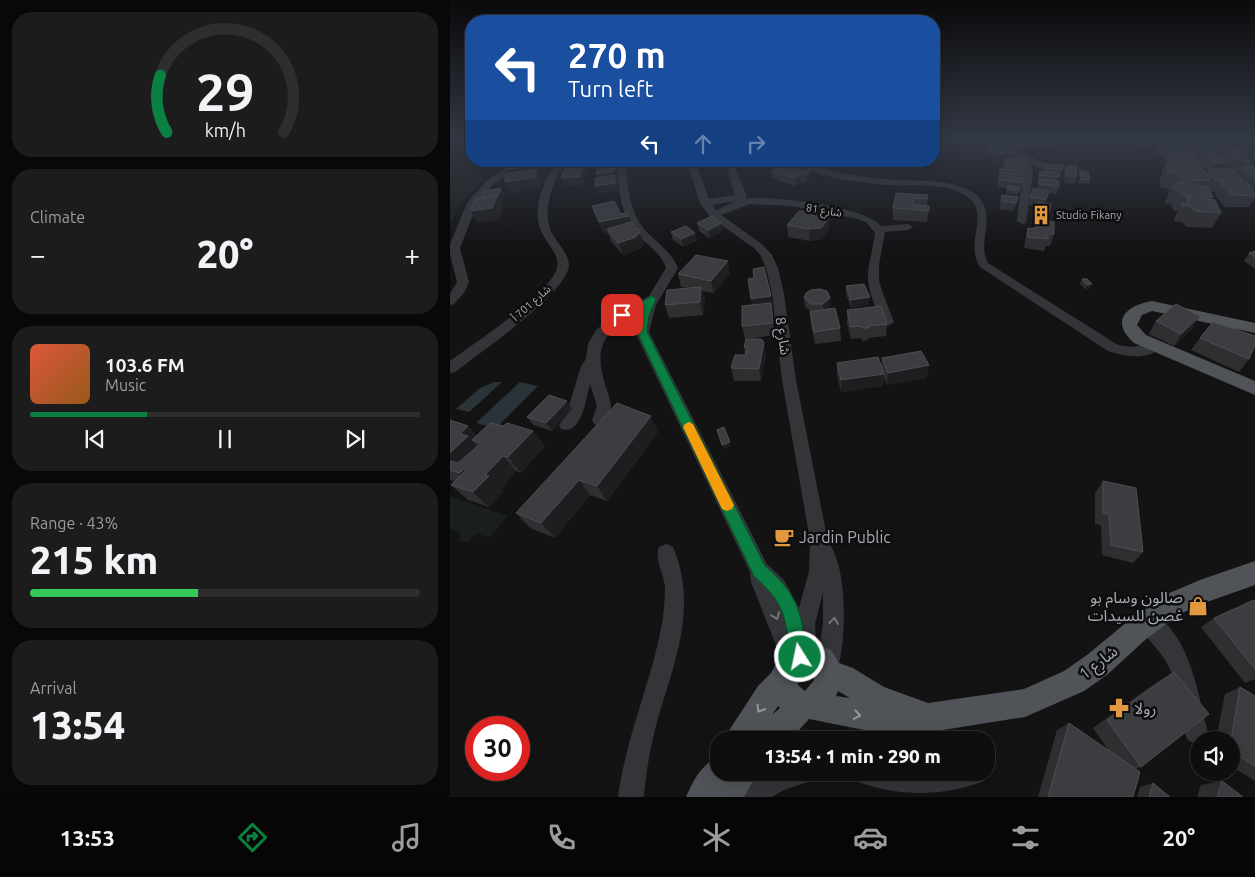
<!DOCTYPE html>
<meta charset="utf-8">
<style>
:root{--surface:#0e0e0f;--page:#1c1c1d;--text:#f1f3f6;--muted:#9b9c9e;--line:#2e2e2f;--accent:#0b8043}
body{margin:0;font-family:Ubuntu,"Noto Sans Arabic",sans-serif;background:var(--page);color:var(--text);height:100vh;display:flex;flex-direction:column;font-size:19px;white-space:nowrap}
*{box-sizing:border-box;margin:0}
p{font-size:16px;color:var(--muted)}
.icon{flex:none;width:28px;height:28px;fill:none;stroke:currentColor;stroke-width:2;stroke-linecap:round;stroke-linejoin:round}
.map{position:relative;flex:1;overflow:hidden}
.side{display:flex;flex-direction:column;gap:12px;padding:12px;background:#080808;width:450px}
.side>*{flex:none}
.top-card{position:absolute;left:15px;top:15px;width:475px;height:152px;border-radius:20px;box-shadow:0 5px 20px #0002,0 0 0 1px var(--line);background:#1a4fa0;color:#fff;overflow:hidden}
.buttons{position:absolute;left:740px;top:731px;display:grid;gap:10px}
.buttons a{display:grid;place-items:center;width:50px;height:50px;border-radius:50%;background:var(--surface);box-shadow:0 5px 20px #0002,0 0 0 1px var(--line);font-size:25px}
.speed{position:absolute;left:15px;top:716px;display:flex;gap:10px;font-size:25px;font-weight:700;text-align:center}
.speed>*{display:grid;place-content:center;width:65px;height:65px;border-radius:50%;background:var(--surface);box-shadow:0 5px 20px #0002,0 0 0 1px var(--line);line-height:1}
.speed .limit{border:8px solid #d22;background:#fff;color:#111}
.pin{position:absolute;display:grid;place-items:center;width:42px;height:42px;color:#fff;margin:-21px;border-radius:10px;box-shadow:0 2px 8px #0006}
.me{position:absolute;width:55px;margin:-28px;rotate:350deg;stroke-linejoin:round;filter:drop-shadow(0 0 4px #0008)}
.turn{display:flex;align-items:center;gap:18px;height:105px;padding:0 20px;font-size:22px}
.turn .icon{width:65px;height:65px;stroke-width:2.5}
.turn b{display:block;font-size:35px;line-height:42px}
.lanes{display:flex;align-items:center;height:48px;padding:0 20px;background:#0003;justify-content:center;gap:25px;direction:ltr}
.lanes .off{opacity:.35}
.big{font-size:38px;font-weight:800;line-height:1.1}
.side .card{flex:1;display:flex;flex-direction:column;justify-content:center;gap:8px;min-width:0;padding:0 18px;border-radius:20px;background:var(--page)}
.side .dial{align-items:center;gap:0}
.dial svg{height:130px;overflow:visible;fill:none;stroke:var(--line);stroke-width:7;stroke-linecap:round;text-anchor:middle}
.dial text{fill:var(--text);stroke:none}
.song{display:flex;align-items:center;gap:15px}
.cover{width:60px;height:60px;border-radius:8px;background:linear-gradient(135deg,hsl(10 70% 55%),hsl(30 70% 35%))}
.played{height:5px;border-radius:2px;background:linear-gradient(90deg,var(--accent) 30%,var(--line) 30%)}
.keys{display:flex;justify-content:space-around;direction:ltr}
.heat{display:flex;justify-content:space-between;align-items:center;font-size:28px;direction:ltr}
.charge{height:8px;border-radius:4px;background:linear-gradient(90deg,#34c759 43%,var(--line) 0)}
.trip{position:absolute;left:260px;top:731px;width:285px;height:50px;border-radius:20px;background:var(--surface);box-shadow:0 5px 20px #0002,0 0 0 1px var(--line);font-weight:800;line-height:50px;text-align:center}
.tab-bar{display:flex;height:80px;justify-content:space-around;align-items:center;background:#060606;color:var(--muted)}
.tab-bar .icon{width:35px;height:35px}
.tab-bar .current{color:var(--accent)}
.tab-bar b{font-size:22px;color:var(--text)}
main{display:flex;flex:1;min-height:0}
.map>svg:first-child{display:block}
</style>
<main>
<section class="side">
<div class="card dial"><svg viewBox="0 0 100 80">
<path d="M14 69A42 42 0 1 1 86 69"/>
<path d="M14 69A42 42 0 0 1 10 34" stroke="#0b8043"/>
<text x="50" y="56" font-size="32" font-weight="700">29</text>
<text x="50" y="72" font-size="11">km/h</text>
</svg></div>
<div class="card"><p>Climate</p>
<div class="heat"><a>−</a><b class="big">20°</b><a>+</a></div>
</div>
<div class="card">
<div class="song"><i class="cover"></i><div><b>103.6 FM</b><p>Music</p></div></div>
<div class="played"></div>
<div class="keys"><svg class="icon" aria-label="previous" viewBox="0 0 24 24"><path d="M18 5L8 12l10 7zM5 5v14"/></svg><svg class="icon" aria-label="pause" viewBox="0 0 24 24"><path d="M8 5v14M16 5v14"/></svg><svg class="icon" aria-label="next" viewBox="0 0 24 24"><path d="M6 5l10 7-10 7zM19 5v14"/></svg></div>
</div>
<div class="card"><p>Range · 43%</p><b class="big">215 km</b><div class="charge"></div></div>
<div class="card"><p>Arrival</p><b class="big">13:54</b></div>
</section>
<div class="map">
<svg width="805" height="797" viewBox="0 0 805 797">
<rect width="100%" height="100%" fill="#131314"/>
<g fill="#191f1a">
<path d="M0 139H16L20 143 18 160 38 175 11 204 0 223Z"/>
<path d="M0 496 58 516 39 538 27 533 17 543 8 540 12 536 8 534 10 532 2 529 0 531Z"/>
</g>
<g fill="#2a3337">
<path d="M44 382H52L19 412 6 409 30 388Z"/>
<path d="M70 382 88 386 46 428 26 423Z"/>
</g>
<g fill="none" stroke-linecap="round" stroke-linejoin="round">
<g fill="#343539" fill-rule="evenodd">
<path d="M484 139H493L484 144Z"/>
<path d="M537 139 551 141 555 140 568 143 603 142 604 144 600 146 567 149 559 146 597 164 613 165 617 168C608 175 591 169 581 164L583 173 576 223 572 224 567 221 573 173V164Z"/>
<path d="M805 141V146L795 148 804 167 800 173 774 171 756 154 763 152 780 167 795 168 786 147Z"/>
<path d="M66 161H76L42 185 27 204 10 248 19 282 14 293 4 304 0 305V294L7 282 0 254V244L17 203 36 181Z"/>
<path d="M107 161H116C103 180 93 207 100 229 105 242 123 256 118 270 106 301 33 350 5 372L0 373V361C23 344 100 294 107 268 110 255 97 244 92 233 81 211 93 180 107 161Z"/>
<path d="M172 161H181L176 168C178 189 180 213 195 230 207 243 221 251 228 268L206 305 199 332 317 564 334 580 349 608 359 571 360 540 332 380 322 294 316 268 311 256 304 248 260 217 250 203 237 161H245L259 199 285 195 275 161H283L297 197 295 199C319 194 417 207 431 226L458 224 463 227 458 230 435 232 429 265V280L433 294 444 322 438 326C431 324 430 318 427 311 411 273 420 270 425 233L417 223 408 219 342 206 300 204 271 215 312 244 322 255 328 268 334 294 346 380 378 542C399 568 397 647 385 677L377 680 369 677 366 669 373 623V592L365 624 367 655 364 663 356 666 352 664 351 668 343 671 335 668 301 582 300 572 185 332 192 309C155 330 142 345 156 387 161 402 164 410 156 424L150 426 144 424 142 420 147 406 140 384C136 398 132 436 111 429L109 425 116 416 131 366 136 359 138 344 146 330 167 312 199 296 216 268C211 253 199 247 189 236 171 217 169 192 167 167ZM286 201 266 210 262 205Z"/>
<path d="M340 161C360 161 379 171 399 174 412 176 424 179 437 179 461 181 485 179 509 186 517 189 526 193 531 200 545 220 527 243 538 263L668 345 684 347 704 341 709 343 711 346C700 362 673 356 658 351L530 267C515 245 537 218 522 201 502 180 462 187 436 185 412 183 358 176 340 161Z"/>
<path d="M216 544 223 547C248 605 225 661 208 718 201 744 196 770 194 797H168C176 735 203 679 213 618 214 608 215 597 215 587 214 574 204 559 209 547Z"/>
<path d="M698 612C739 628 748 694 758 732L755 740H749V743L746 744 738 740 734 732C730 714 727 683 719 667 711 650 695 639 688 622L691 615Z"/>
<path d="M536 769 537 772 534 781C494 797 446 797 406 781L403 772H536Z"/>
<path d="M316 772H364L361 781 334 790 322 797H291C296 785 304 778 316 772Z"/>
</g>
<g fill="#505358" fill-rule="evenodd">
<path d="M702 301 805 323V333L702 311 692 315 687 325 696 335 805 381V395L684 343C660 321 675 306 702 301Z"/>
<path d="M805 561V585L754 603 728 615 695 640 657 675 634 691 575 717 449 737 359 719 340 740H276L280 729 308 686 321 673 331 655 341 647 356 641 381 650 389 663 403 668 434 687 478 703 574 689 614 671 637 655 677 622 710 597 750 580ZM357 669 364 673V680L355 691 348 685C347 677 350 673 357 669ZM388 691 400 698 386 696ZM328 706 330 708 322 715Z"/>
<path d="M269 757V772H308L294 797H236C243 781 252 763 269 757Z"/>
</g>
</g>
<g fill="#2f2f32" fill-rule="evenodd">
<path d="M532 139H550L549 143 559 150 566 153 564 159 578 168 576 175H573L572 182 568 195 556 193 557 188 547 187 550 169H554L553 166 554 161 545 162 542 158V156H541L536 152 537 148 531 144Z"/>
<path d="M555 139H569L568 142H556Z"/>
<path d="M682 139H705V140L702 147 683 145Z"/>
<path d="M708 139H738L742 146 745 140 755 142 756 139H784V142L779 150 797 161 793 167H805V190H802L805 194V198L799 207H775L765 195 766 192H760L758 190 763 197 761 200 771 213 762 228 737 227 732 222 724 221V219L728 211H724L721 204H716L715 201 720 191 716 188H711L709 182 712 175V170L716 162 713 156H710L706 151 705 146ZM763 151H766V153L770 155V156L762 153ZM777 165 778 166 792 168 788 175 774 169ZM752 167 757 173H756L752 170Z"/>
<path d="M805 139 802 143 785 140Z"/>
<path d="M805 145V162L803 161 799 155Z"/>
<path d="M116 161H141L138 169H134L136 173 133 184 115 186 118 167Z"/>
<path d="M146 161H169L165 165 168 172 166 178 168 183V190L148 194 147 177 146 174 148 166Z"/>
<path d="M595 164 612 170 610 177H608L607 181 609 187 606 194 598 193 595 203 601 204 596 221 583 219 587 206 578 205 580 197 587 189 588 182H587L588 178 590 171H593Z"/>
<path d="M618 165 626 177 624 184 614 183 615 179H613Z"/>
<path d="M629 170 640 180 639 184 629 183 630 177 628 173Z"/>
<path d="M321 171 360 172V180L355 183 351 182 345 186 322 178Z"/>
<path d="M446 193 478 195 477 206H479L477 222 443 220V208Z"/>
<path d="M552 195 568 197 564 211 549 209Z"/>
<path d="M142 206 179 216 181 222 186 228 194 245 191 246 190 249 173 255 161 241 158 233 154 234Z"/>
<path d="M371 214V216L379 229 372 239 360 241 338 237 337 225Z"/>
<path d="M586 220 604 234 600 246H596L594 251 574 248 575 240 578 228 583 229Z"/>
<path d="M247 223 273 231 259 238 249 231Z"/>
<path d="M221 232 247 240 233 247 223 240Z"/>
<path d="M805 251V269L794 261 799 253Z"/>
<path d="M280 273 264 293 252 291 255 300 253 315 219 318 215 305 239 288 231 287 228 274Z"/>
<path d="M632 279 640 288 635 289 630 284Z"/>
<path d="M396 286 419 305 401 308 396 294Z"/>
<path d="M354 298 381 306 377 309 390 328 391 341 365 344 361 324 360 312V311L355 306Z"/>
<path d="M292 306 323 309H322L325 335 295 339 292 326Z"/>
<path d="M397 310 437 324 436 336 418 338V340L412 341V338L401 339 397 323Z"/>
<path d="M706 321 743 328 724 346 699 334Z"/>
<path d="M750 338 799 359 789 372 741 350Z"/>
<path d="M296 339 316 355 311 381H284L281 368 295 355 294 347Z"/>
<path d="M432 358 477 378 437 385 434 377 433 386 391 392 387 375V363L431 366Z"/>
<path d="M122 409 102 431 83 425 77 417Z"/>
<path d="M0 420 18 426 27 436 53 426 83 431 95 446 71 473 66 471 51 489 53 491 39 507 18 500 1 485 5 482 0 480Z"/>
<path d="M208 432 157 501 140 495 105 538 80 528 66 513Z"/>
<path d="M653 481 693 552 683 563 652 555 651 525 645 524V493Z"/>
<path d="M805 601V679L795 683 751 627 764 618Z"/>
<path d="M724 672 691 767 685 769 683 797H588L607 730 619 723 659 751 643 728 707 682Z"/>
<path d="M790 687 805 696V781L781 766V740H766L775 694Z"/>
<path d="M772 781 793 797H747L751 785Z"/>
<path d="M703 783 720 797H687L690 787Z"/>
</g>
<g fill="#1e1e20">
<path d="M550 139 548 146H538L539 142Z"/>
<path d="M559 147 558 154 566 153 564 160 555 159 554 161 545 162 547 155 543 151 542 156H541L542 149Z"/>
<path d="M83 161H105L103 165 96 166 97 168 93 177H90L91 180V188L60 193 55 182 62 180 56 169Z"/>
<path d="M135 161H141L138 169 135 162Z"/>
<path d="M160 161H169L165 165 168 172 166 178 168 183V190L148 194 145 186 149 181 146 174 162 168Z"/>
<path d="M778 162 772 173H760L765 164Z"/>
<path d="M133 166 136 173 133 184 115 186 111 178Z"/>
<path d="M360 172V180L355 183V175Z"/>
<path d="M350 175 351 182 345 186 344 178Z"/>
<path d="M51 188 55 196 51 205 53 208 49 220 27 223 20 211 35 208Z"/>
<path d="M179 216 183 228 157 229 158 233 154 234 149 222Z"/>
<path d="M379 218V229L372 239 360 241 359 229Z"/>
<path d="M272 223 273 231 259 238 258 230Z"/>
<path d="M185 225 188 234 190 233 194 245 191 246 190 249 173 255 168 243 183 226Z"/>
<path d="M245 233 247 240 233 247 231 239Z"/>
<path d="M278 261 280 273 264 293 261 281Z"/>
<path d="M642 284 640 288 635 289 637 285Z"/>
<path d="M251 287 255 300 253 315 250 302Z"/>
<path d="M321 296 323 309H322L325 335 323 323 303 311 301 299Z"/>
<path d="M420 297 419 305 401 308V300Z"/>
<path d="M380 298 381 306 374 312 373 304Z"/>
<path d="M750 316 743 328 724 346 731 334Z"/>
<path d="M314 342 316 355 311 381 309 369Z"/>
<path d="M479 365 477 378 437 385 438 373Z"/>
<path d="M434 374 433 386 391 392V380Z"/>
<path d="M117 401 122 409 102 431 96 423Z"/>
<path d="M201 416 208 432 157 501 147 486Z"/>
<path d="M18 426 32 442 22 440 32 452 15 470 29 484 25 489 0 465V453L10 434Z"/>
<path d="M83 431 95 446 71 473 58 457Z"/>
<path d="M280 442 281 446 274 449 272 445Z"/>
<path d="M53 456 66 471 51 489 53 491 39 507 23 492 35 475Z"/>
<path d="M129 480 140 495 105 538 91 523Z"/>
<path d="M358 658 359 667 352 670V668Z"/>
</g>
<g fill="#3c3d40" stroke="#4c4e52">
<path d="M536 139H549L539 142Z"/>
<path d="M710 139H738L742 147 732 146 743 149 747 158 739 157 734 156H724L722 155 718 145H714Z"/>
<path d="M765 139H784V142L765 140Z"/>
<path d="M745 140 756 142 763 151 758 152 766 154 778 162 765 164 744 142Z"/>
<path d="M554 143 559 147 542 149 537 145Z"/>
<path d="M562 149 566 153 547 155 543 151Z"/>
<path d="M768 149H778L780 150H773L771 152Z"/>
<path d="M773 150H787L797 159V161L782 159Z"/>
<path d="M718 156H734L747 160 752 169 743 168 755 171 760 180 736 181 723 173H718L716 167 724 168 721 162H719Z"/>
<path d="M555 159H575L578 168 557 167Z"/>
<path d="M59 161H90L88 166 56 169Z"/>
<path d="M165 164 164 171 146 174 148 166Z"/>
<path d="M333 164 360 172 355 175 344 173 350 175 344 178 321 171Z"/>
<path d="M595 164 612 165V170L595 168Z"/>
<path d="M618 165 627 166 626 177 617 175V172H615Z"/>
<path d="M133 166 130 177 111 178 115 167Z"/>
<path d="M793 167H805V178L797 174Z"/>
<path d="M774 168 786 172 793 182 787 181 788 183 799 184 805 194V196L782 195 771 183 778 181H766L760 175 759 169Z"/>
<path d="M86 169V177L55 182V174Z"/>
<path d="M550 169 572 170 573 175 550 173Z"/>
<path d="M629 170 638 172 640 180 630 179 631 173Z"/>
<path d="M590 171 609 173 608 177 589 175Z"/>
<path d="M165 175V179L162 181 165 180V183L145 186 146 178Z"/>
<path d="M550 175 572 178V182L549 180Z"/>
<path d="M589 179 609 181V187L589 184Z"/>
<path d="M725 182H734L757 187 763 197 753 196 754 198 765 200 771 213 745 211 740 206H731L732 203 738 204 736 197H742L731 195 728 189H723L722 186 726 185Z"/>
<path d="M558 186 570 188 569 191 557 189Z"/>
<path d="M51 188 47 197V196L31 198 34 191Z"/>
<path d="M583 188 599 191 596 200 580 197Z"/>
<path d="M446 193 478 195 477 199 464 198 463 205 479 206V211L443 208Z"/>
<path d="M552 195 568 197 566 203 551 201Z"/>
<path d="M47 196 42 208 20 211 26 199Z"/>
<path d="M164 201 171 214 177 213 179 216 149 222 142 206Z"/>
<path d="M588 202 601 204 599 213 586 211Z"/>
<path d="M349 211 371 214 369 216 379 218 371 228 359 229 337 225Z"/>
<path d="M262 216 272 223 258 230 247 223Z"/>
<path d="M586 220 604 222V234H598V239L577 237 578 228 586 229Z"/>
<path d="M181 222 185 225 183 226 185 228H187L190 233 187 234 186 237 168 243 157 229Z"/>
<path d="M236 226 245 233 231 239 221 232Z"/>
<path d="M805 251V257L799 253Z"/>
<path d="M246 255 278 261 261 281 228 274Z"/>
<path d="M314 267 321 296 301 299 298 279 304 278 303 269Z"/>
<path d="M632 279H637L642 284 637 285Z"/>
<path d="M414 284 420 297 401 300 396 286Z"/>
<path d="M251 287 250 302 215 305 217 290Z"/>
<path d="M370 289 377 291 380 298 373 304H361L354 298 356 293 361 290Z"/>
<path d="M321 303 323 323 292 326V306Z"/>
<path d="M726 304 750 316 731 334 706 321Z"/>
<path d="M431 306 437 324 418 326 419 328H412V326L401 327 397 310Z"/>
<path d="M385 308 390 328 364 332 360 312Z"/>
<path d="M763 322 805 336V345L799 359 750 338Z"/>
<path d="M296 339H311L314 342 309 369 281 368 285 355H295L297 347H294Z"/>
<path d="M471 351 479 365 438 373 432 358Z"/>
<path d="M428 357 434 374 391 380 387 363Z"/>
<path d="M99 395 117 401 96 423 77 417Z"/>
<path d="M167 403 201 416 147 486 129 480 91 523 66 513Z"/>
<path d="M0 420 18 426 10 434 18 436 0 453Z"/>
<path d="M40 423 53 426 57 423 83 431 58 457 53 456 35 475 39 476 23 492 1 485 16 470 14 469 10 473 0 470V461L8 463 31 443 22 440Z"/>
<path d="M274 427 280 442 272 445 267 430Z"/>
<path d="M653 481 686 488 693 552 661 545 659 514 653 513Z"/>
<path d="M804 600 805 601V669L764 618Z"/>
<path d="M351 656 358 658V664L352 668 348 664V660Z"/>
<path d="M724 672 759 714 691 767 657 720Z"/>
<path d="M790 687 805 696V766L781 751V740Z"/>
<path d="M619 723 690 772 683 797H598Z"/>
<path d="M772 781 793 797H767Z"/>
<path d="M703 783 720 797H699Z"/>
</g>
<defs><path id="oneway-chevron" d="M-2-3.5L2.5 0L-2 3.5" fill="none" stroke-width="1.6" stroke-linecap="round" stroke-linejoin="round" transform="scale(1.25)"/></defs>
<g stroke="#72767c">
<use href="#oneway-chevron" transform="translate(326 616) rotate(69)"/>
<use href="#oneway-chevron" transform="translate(384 621) rotate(-84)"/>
</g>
<g stroke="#9499a1">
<use href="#oneway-chevron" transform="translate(310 709) rotate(121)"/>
<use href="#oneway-chevron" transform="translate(407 715) rotate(10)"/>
</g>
<linearGradient id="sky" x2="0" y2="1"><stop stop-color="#0a0a0b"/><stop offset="0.55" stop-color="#333945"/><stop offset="1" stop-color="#333945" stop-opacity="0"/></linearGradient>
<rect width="805" height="251" fill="url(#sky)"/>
<path fill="#0b8043" stroke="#07532c" d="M202 296 206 299 199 315 197 332 315 566C350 596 350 613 358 657L355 662 350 665 344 662 341 657C335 616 336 605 304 576L187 332 189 315 193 307 175 317H168L167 315Z"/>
<path fill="#f59e0b" d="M239 422 243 424 282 501 284 505 282 509 277 511 272 509 233 427 235 424Z"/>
<defs>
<symbol id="building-bare" viewBox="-9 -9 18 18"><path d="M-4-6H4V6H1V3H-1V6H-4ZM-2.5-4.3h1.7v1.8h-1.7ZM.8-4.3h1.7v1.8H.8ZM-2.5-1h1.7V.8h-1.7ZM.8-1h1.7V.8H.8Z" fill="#e1983e" stroke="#0e0e0f" stroke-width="2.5" paint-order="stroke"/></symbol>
<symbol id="cafe-bare" viewBox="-9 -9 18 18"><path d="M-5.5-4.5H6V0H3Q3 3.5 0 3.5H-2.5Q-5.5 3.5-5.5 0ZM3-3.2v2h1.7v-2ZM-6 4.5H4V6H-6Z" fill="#e1983e" stroke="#0e0e0f" stroke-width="2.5" paint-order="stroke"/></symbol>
<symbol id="shop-bare" viewBox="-9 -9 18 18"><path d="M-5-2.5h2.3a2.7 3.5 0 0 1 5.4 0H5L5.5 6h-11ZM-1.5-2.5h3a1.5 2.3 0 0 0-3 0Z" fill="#e1983e" stroke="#0e0e0f" stroke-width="2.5" paint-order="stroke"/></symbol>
<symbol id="pharmacy-bare" viewBox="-9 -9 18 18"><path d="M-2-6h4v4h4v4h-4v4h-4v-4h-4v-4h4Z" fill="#e1983e" stroke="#0e0e0f" stroke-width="2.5" paint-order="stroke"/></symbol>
</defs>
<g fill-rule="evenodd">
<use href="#building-bare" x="577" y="201" width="28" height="28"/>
<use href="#cafe-bare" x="320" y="523" width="28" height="28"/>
<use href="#shop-bare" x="734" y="592" width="28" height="28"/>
<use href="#pharmacy-bare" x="655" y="694" width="28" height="28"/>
</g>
<g text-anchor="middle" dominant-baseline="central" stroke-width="5" stroke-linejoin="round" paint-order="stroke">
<g font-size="11" fill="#a5abb3" stroke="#0e0e0f">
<text transform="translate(374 210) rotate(9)">شارع 81</text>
<text transform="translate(81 303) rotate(-42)">شارع 701 أ</text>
</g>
<g font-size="11" fill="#a5abb3" stroke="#0e0e0f" text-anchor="start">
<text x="606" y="215">Studio Fikany</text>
</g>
<g font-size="14" fill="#a5abb3" stroke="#0e0e0f">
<text transform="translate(333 336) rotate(82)">شارع 8</text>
</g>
<g font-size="16" fill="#a5abb3" stroke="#0e0e0f" text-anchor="start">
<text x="349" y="537">Jardin Public</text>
<text x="733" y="597" text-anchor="end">صالون وسام بو<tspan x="733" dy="18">غصن للسيدات</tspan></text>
<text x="684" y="708">رولا</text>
</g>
<g font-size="16" fill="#a5abb3" stroke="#0e0e0f">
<text transform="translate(648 662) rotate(-38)">شارع 1</text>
</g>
</g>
</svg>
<div class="buttons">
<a><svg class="icon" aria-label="sound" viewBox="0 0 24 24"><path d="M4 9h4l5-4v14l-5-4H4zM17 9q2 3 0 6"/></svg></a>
</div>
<div class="speed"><div class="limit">30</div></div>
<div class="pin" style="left:172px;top:315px;background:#d93025"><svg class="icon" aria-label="arrive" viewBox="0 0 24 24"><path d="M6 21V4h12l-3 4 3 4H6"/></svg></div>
<svg class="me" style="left:350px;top:657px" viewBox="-20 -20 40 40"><circle r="17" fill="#0b8043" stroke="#fff" stroke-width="3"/><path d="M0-11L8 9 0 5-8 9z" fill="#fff"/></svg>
<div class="trip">13:54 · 1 min · 290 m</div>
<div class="top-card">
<div class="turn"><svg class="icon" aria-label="left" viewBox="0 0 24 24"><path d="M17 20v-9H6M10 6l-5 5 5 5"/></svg><div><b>270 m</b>Turn left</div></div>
<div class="lanes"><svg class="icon" aria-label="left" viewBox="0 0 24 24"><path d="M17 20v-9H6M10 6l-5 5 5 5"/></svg><svg class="icon off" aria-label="ahead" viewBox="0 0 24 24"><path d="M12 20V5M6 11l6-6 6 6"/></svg><svg class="icon off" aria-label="right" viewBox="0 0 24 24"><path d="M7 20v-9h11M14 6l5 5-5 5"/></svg></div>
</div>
</div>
</main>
<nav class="tab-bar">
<b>13:53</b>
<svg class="icon current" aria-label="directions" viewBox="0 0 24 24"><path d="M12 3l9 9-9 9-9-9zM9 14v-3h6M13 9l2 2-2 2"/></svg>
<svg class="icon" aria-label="music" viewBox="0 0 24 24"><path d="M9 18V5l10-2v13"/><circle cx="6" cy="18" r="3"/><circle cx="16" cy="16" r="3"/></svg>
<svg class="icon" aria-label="phone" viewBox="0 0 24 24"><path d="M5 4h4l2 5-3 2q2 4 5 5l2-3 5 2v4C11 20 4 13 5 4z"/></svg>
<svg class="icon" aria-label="climate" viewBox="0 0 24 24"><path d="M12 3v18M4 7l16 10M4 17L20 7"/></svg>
<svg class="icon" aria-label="car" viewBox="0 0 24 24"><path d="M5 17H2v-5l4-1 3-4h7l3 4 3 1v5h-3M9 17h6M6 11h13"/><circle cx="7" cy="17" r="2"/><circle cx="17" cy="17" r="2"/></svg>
<svg class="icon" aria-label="filters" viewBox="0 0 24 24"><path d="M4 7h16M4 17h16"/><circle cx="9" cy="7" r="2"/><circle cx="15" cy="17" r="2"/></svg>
<b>20°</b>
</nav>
